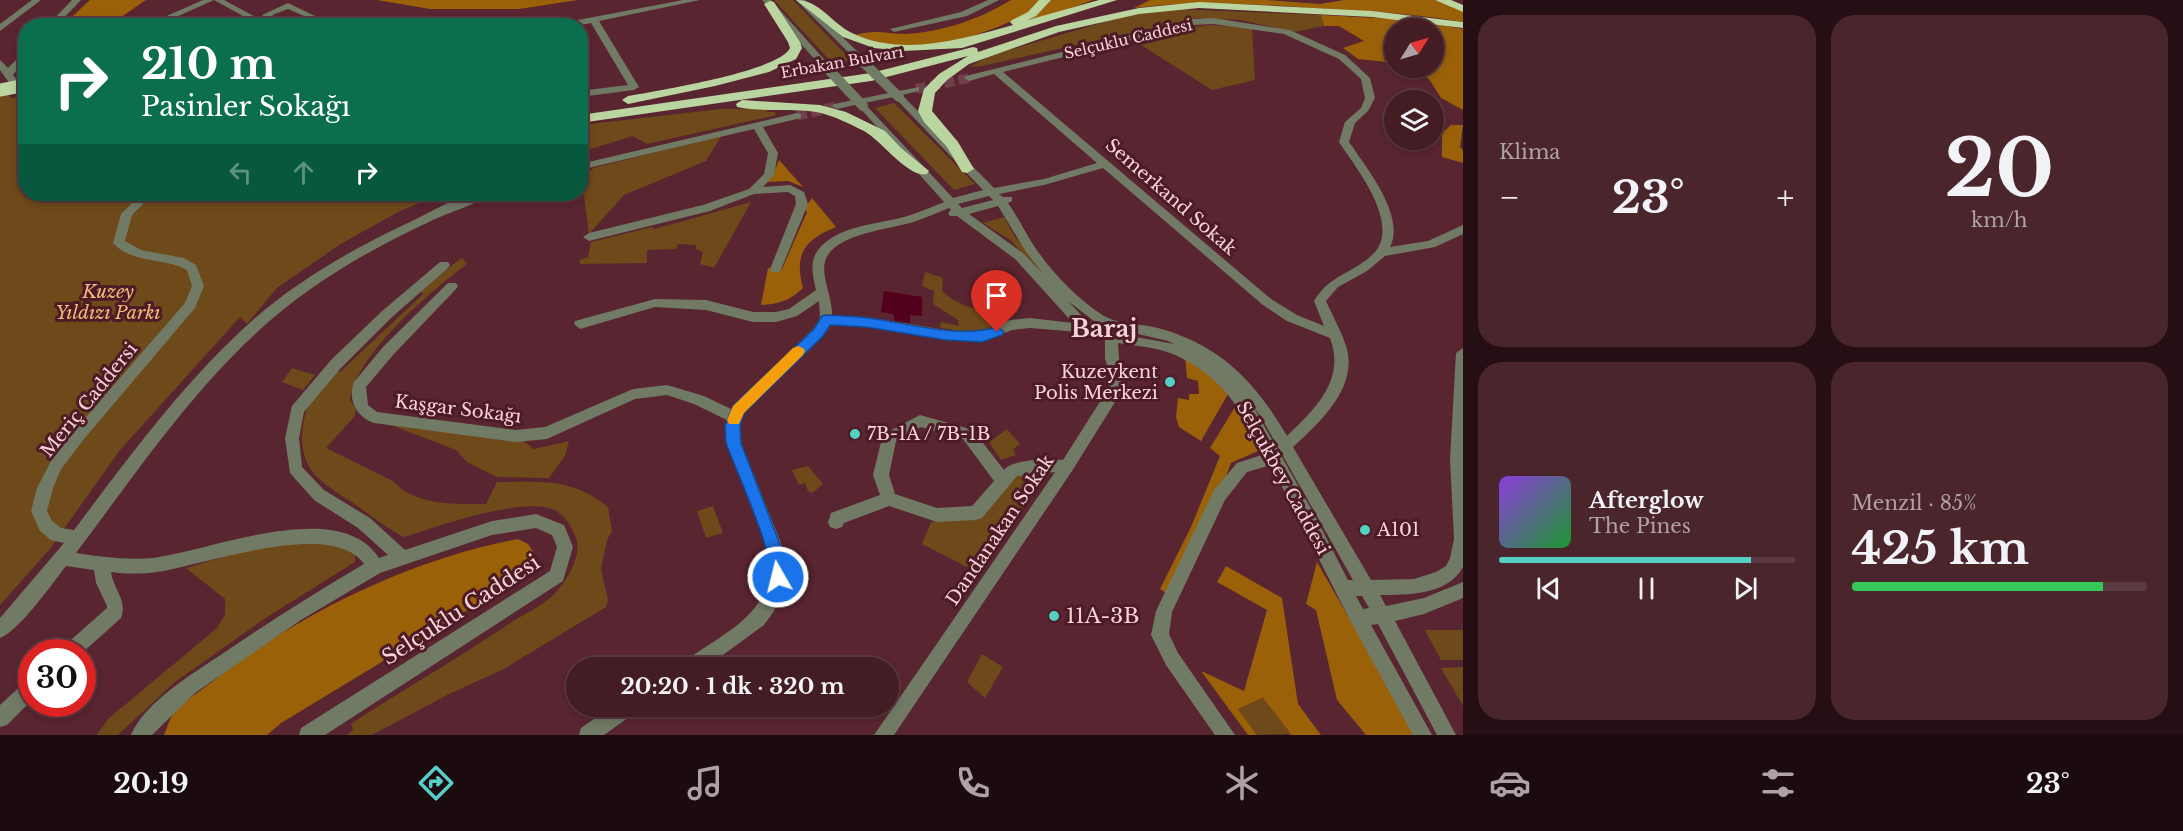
<!DOCTYPE html>
<html lang="tr">
<meta charset="utf-8">
<style>
:root{--surface:#431c24;--page:#4a252c;--text:#f1f3f6;--muted:#afa1a6;--line:#5b3a41;--accent:#55cec6}
body{margin:0;font-family:"Libre Baskerville",serif;background:var(--page);color:var(--text);height:100vh;display:flex;flex-direction:column;font-size:22px;white-space:nowrap}
*{box-sizing:border-box;margin:0}
p{font-size:20px;color:var(--muted)}
.icon{flex:none;width:33px;height:33px;fill:none;stroke:currentColor;stroke-width:2;stroke-linecap:round;stroke-linejoin:round}
.map{position:relative;flex:1;overflow:hidden}
.drawer{display:flex;flex-direction:column;gap:15px;padding:15px;background:#250f14;width:720px}
.drawer>*{flex:none}
.guide{position:absolute;left:18px;top:18px;width:570px;height:183px;border-radius:24px;box-shadow:0 3px 9px #0003,0 0 0 2px var(--line);background:#0b6e4f;color:#fff;overflow:hidden}
.needle{width:39px;rotate:53deg}
.buttons{position:absolute;left:1384px;top:18px;display:grid;gap:12px}
.buttons a{display:grid;place-items:center;width:60px;height:60px;border-radius:50%;background:var(--surface);box-shadow:0 3px 9px #0003,0 0 0 2px var(--line);font-size:30px}
.speed{position:absolute;left:18px;top:639px;display:flex;gap:12px;font-size:30px;font-weight:700;text-align:center}
.speed>*{display:grid;place-content:center;width:78px;height:78px;border-radius:50%;background:var(--surface);box-shadow:0 3px 9px #0003,0 0 0 2px var(--line);line-height:1}
.speed .limit{border:9px solid #d22;background:#fff;color:#111}
.pin{position:absolute;display:grid;place-items:center;width:51px;height:51px;color:#fff;margin:-62px -26px;border-radius:50% 50% 50% 0;rotate:-45deg;box-shadow:0 0 6px #0007}
.pin .icon{rotate:45deg}
.me{position:absolute;width:66px;margin:-33px;rotate:352deg;stroke-linejoin:round;filter:drop-shadow(0 0 4px #0008)}
.turn{display:flex;align-items:center;gap:21px;height:126px;padding:0 24px;font-size:27px}
.turn .icon{width:78px;height:78px;stroke-width:2.5}
.turn b{display:block;font-size:42px;line-height:51px}
.lanes{display:flex;align-items:center;height:57px;padding:0 24px;background:#0003;justify-content:center;gap:30px;direction:ltr}
.lanes .off{opacity:.35}
.big{font-size:45px;font-weight:700;line-height:1.1}
.drawer .widget{flex:1;display:flex;flex-direction:column;justify-content:center;gap:9px;min-width:0;padding:0 21px;border-radius:24px;background:var(--page)}
.drawer .dial{align-items:center;gap:0}
.dial b{font-size:78px;line-height:1}
.song{display:flex;align-items:center;gap:18px}
.cover{width:72px;height:72px;border-radius:9px;background:linear-gradient(135deg,hsl(270 70% 55%),hsl(130 70% 35%))}
.played{height:6px;border-radius:3px;background:linear-gradient(90deg,var(--accent) 85%,var(--line) 85%)}
.keys{display:flex;justify-content:space-around;direction:ltr}
.heat{display:flex;justify-content:space-between;align-items:center;font-size:33px;direction:ltr}
.charge{height:9px;border-radius:4px;background:linear-gradient(90deg,#34c759 85%,var(--line) 0)}
.drawer .tiles{flex:1;display:grid;gap:15px;grid-template-columns:repeat(2,1fr)}
.trip{position:absolute;left:566px;top:657px;width:333px;height:60px;border-radius:30px;background:var(--surface);box-shadow:0 3px 9px #0003,0 0 0 2px var(--line);font-weight:700;line-height:60px;text-align:center}
.menu{display:flex;height:96px;justify-content:space-around;align-items:center;background:#1b0b0e;color:var(--muted)}
.menu .icon{width:42px;height:42px}
.menu .on{color:var(--accent)}
.menu b{font-size:27px;color:var(--text)}
main{display:flex;flex:1;min-height:0}
.map>svg:first-child{display:block}
</style>
<main>
<div class="map">
<svg width="1463" height="735" viewBox="0 0 1463 735">
<rect width="100%" height="100%" fill="#592530"/>
<g fill="#6e4919">
<path d="M774 0H793L851 60 833 64Z"/>
<path d="M1175 9 1321 15 1324 26 1295 32 1241 20 1197 18 982 66 969 67 992 55 1128 15Z"/>
<path d="M1211 25 1252 28 1255 80 1212 90 1133 40 1183 28Z"/>
<path d="M0 86 11 98 25 96 26 194H441L398 212 339 245 277 288 247 324 240 317 120 450 49 550 0 605Z"/>
<path d="M894 103 975 184 954 190 875 108Z"/>
<path d="M721 109H767V112H775L776 115 647 144 633 136 581 152V125Z"/>
<path d="M721 136 706 161 624 195 589 234 582 181 593 168Z"/>
<path d="M751 202 714 268 700 264 703 252 696 249V245L678 244 676 249 647 250V263L580 264 579 260 588 257 591 242 652 227 655 229Z"/>
<path d="M1004 217 1015 237 1068 296 1066 298 1010 240 983 223Z"/>
<path d="M462 258 467 264C430 292 356 354 350 400L356 409 354 417 326 448 393 481C415 506 455 504 486 504L497 482C542 482 571 477 608 507L612 531 607 540 601 569 608 600 606 607 502 670 451 693 372 735H347L353 730 351 724C404 689 459 658 512 622 526 613 546 604 557 591 568 579 582 554 576 538 572 528 567 519 558 512 530 493 436 527 404 537 385 527 370 515 353 503 340 494 323 485 313 472 297 453 300 417 313 397 319 388 327 380 334 371L340 372 423 294 419 290Z"/>
<path d="M925 272 943 278 942 291C958 307 981 309 1001 317 983 340 965 331 940 328L941 322 959 326 958 320 933 304 934 291 922 286Z"/>
<path d="M292 368 315 375 303 390 282 382Z"/>
<path d="M378 420 522 440 534 449 569 441 565 456 549 478 497 477 467 462 456 450Z"/>
<path d="M1007 429 1020 444 1013 449 1016 455 1001 460 989 442Z"/>
<path d="M808 466 823 484 812 493 808 491 805 483 799 485 792 470Z"/>
<path d="M1040 470 1046 475 994 552 982 545 967 567 922 544 931 522 979 515 1015 474Z"/>
<path d="M713 506 723 533 706 538 697 511Z"/>
<path d="M300 539 337 543 355 553V562L264 619 175 682 118 735H97L108 719 216 629 225 615V599L186 568 246 550Z"/>
<path d="M1425 630H1463V660H1441Z"/>
<path d="M982 654 1003 667 985 698 967 682Z"/>
<path d="M1463 667V706L1441 668Z"/>
<path d="M1264 698 1291 734 1257 735 1238 709Z"/>
</g>
<g fill="#9a6109">
<path d="M90 0H146L117 20 114 25H63Z"/>
<path d="M377 0H578L519 9H430Z"/>
<path d="M1011 0H1040C1034 13 1019 18 1007 23 956 45 908 55 855 35 877 29 885 34 905 34 943 32 980 19 1011 0Z"/>
<path d="M1050 0H1093L1034 22 1030 20Z"/>
<path d="M1150 0H1265L1320 4 1344 0H1435L1463 11V22C1413 13 1363 11 1312 8 1253 4 1194 0 1134 8Z"/>
<path d="M1321 15 1413 20 1463 29V110L1441 98 1429 79 1408 68H1434V28H1395V63L1358 59 1343 48 1364 41 1339 26H1324Z"/>
<path d="M1451 125H1463L1460 147 1463 150V163L1442 157V133Z"/>
<path d="M779 160 803 187 788 181 766 182 775 170Z"/>
<path d="M812 198 836 227C804 240 794 254 803 288 790 301 778 304 761 305L768 268 782 269 807 212 804 209Z"/>
<path d="M1185 355 1203 367 1228 394 1201 441 1179 427 1176 417 1178 398 1189 400V394H1199L1198 381 1187 378Z"/>
<path d="M1235 407 1260 450 1231 463 1219 495 1171 596 1160 589 1191 527 1220 456 1210 448Z"/>
<path d="M518 539 528 544 534 553 531 566 466 611 281 723 267 735H164C167 728 169 720 173 714 180 703 198 693 208 685 296 615 408 560 518 539Z"/>
<path d="M1317 562 1416 735H1366L1337 700 1316 610 1306 604Z"/>
<path d="M1226 566 1282 598 1298 704 1321 735H1289L1291 734 1263 698 1238 709 1257 735H1248L1201 671 1244 691 1267 610 1217 582Z"/>
</g>
<path fill="#52001b" d="M884 291 922 297V316L910 315V323L895 321 893 314 881 312Z"/>
<g fill="none" stroke-linecap="round" stroke-linejoin="round">
<g stroke="#713f49" stroke-width="10" stroke-dasharray="10 4.5" stroke-linecap="butt">
<path d="M916 89 969 78"/>
<path d="M797 116 837 106"/>
</g>
<g fill="#707a65" fill-rule="evenodd">
<path d="M32 0H41L0 31V24Z"/>
<path d="M72 0H81L56 26H47Z"/>
<path d="M203 0H224L259 19 252 21 214 0 156 26 146 25Z"/>
<path d="M683 0H700L599 21 639 87 634 90 580 97V91L628 85 591 23 576 26 557 24Z"/>
<path d="M762 0H771L831 67V71H825Z"/>
<path d="M796 0H805L865 59V63H859Z"/>
<path d="M988 0H999L967 16 894 32 890 29 961 12Z"/>
<path d="M288 3 336 26H324L311 20C293 27 277 29 262 15ZM288 9 304 16 286 24 272 15Z"/>
<path d="M1213 18 1290 30 1345 55 1370 78 1375 98 1368 111 1355 123 1349 142C1366 167 1406 216 1390 247L1428 241 1463 225V234L1435 247 1385 256 1367 271 1338 287 1326 301C1333 317 1342 332 1347 349 1357 389 1319 423 1293 447L1371 580 1414 579 1436 572 1446 566 1450 558 1454 539 1450 459 1456 353 1463 348V567C1448 595 1408 595 1380 595L1386 606 1424 598 1463 582V598L1424 614 1395 621 1456 735H1437L1378 624 1371 625 1432 735H1413L1352 624 1271 465 1247 472 1225 500 1172 612 1169 634 1178 653 1235 735H1215L1166 665 1151 635 1156 611 1214 490 1237 463 1265 454C1240 409 1223 376 1173 354 1156 347 1135 346 1118 343L1119 359 1124 374 1120 394 1072 471 894 735H874L1055 472 1017 476 982 518 976 520 937 522 889 506 844 523 842 527 836 529 830 527 828 522 831 513 880 495 873 475 882 438 884 434 920 415 973 430 1004 470C1013 459 1048 458 1063 460L1108 389 1110 374 1105 359V340L1091 333 1030 328 1012 330 982 342 946 340 866 327 830 325 828 330 744 413 739 426 741 443 781 543 786 560V577L774 611 764 625 705 668H680L683 662C728 630 784 609 765 543L727 443 725 426 727 420 694 404 667 395 635 399 547 439 516 442 374 423C357 417 347 400 354 382L383 347 448 283H456L458 286 456 289 393 355 366 387 368 405 377 412 516 430 545 427 633 389 667 385 704 396 731 409 817 325 820 317 819 301 797 316 776 322H753L706 310 655 307 580 329 574 324 575 321 655 299 706 300 753 312H776L789 309 816 290C813 276 809 262 818 250 836 226 878 224 904 217 918 213 931 207 944 202L860 108 859 104 837 109 832 106 834 104 919 87V91L902 95 994 188 1044 179 1097 163 994 74 969 81 964 78 966 76 1193 19ZM1213 24 1284 34 1339 59 1361 79 1365 98 1361 108 1345 122 1339 142C1355 166 1390 210 1381 241 1378 252 1368 259 1359 265 1341 276 1326 281 1314 301L1324 326 1297 315 1271 299 1003 72 1193 25ZM894 97 896 99 983 190 953 198 864 103ZM1103 168 1263 305 1287 321 1330 338C1346 380 1315 409 1287 436 1255 381 1220 345 1158 328 1139 323 1117 325 1101 314 1075 297 1051 271 1034 246 1025 232 1018 217 1008 203L1012 201V197H1003L999 194 1044 185ZM989 196 993 200 962 208 958 204ZM998 206 1026 252 1044 275 1023 253 969 214ZM949 208 951 210 948 213 950 216H957L1015 259 1073 323 1030 318 1010 320 981 332 946 330 866 317 832 316C833 298 821 278 825 262 831 235 888 229 910 223 923 219 936 213 949 208ZM1068 301 1099 325 1168 341 1202 358 1174 344 1114 333 1085 319ZM1253 406 1261 417 1353 580H1348L1313 512ZM921 427 963 439 994 481 972 506 937 508 895 494 889 475 896 441ZM1356 596H1362L1369 608 1363 609Z"/>
<path d="M26 50V59L13 75 26 92V103L23 102 0 70V60L8 68Z"/>
<path d="M797 113 801 114V118L763 127 778 153 774 175 763 187 790 185 804 192 808 204 780 272H772L770 269 796 204 795 196 788 192 754 194 710 211 589 241 583 237 589 233 703 205 749 189 764 174 768 153 754 129 580 170V164Z"/>
<path d="M141 194H153L132 215 125 241 141 250 184 258 196 265 204 286 195 308 84 439 61 469 53 488 47 511 52 521 61 528 74 530C129 457 185 380 254 319 301 278 356 247 412 221 435 210 464 191 489 194 477 205 446 213 431 221 390 240 349 262 312 288 214 356 147 459 76 553 101 557 127 560 153 558 211 551 339 496 379 558L388 555 358 528 314 500 290 473 285 438 292 406 331 360 381 312 440 262H448L450 265 448 268 391 318 341 368 304 412 299 438 302 467 324 490 370 518 405 550 492 521 536 514 564 525 573 547 563 581 325 735H299L301 728 550 571 557 547 552 535 536 528 492 535 380 573 301 620 195 693 152 735H131C144 703 192 674 219 656 267 623 315 593 364 564 332 518 204 565 157 572 142 574 126 574 111 572 113 589 128 600 121 618L82 653 61 652 64 646 107 608V606L96 583 94 570 66 566C52 584 19 631 0 638V618L64 543 51 540 40 531 31 511 37 488 51 461 74 431 185 303 192 286 187 270C164 257 132 264 113 243L121 214Z"/>
<path d="M32 678V700L7 725 0 727V705L26 681Z"/>
<path d="M613 706H639L636 712 604 735H579L581 728Z"/>
</g>
<g fill="#bad5a0" fill-rule="evenodd">
<path d="M796 0C819 0 831 22 850 32 901 58 962 39 1013 25L1010 22 1012 20 1028 12 1039 0H1051L1036 16 1028 20 1099 0H1117L962 48 903 51 874 48 843 37Z"/>
<path d="M1435 0H1451L1463 5V12Z"/>
<path d="M770 1 774 2 800 42 802 48 796 59 769 72 715 86 628 104 622 100 628 96C656 91 780 71 790 48L788 42 764 4Z"/>
<path d="M1199 2 1372 11 1463 22V28L1372 17 1199 8 1139 14 1059 32 969 64 947 80 935 93 932 111 958 142 974 169 967 173 962 172 947 147 924 122 918 111 924 89 939 74 968 56 871 81 580 123V115L871 73 973 47 977 48 978 52 1056 26 1139 8Z"/>
<path d="M742 100 820 105 846 112 885 131 901 148 929 171 927 174C909 179 881 140 864 131 850 124 836 117 821 113 794 107 764 113 737 107L736 104Z"/>
</g>
<g stroke="#707a65" stroke-width="10">
<path d="M862 61 899 97"/>
<path d="M828 69 863 106"/>
</g>
<path stroke="#bad5a0" stroke-width="13" d="M0 90 26 85"/>
</g>
<path fill="#1a73e8" stroke="#114b97" stroke-width="1.5" d="M826 315C840 316 854 316 868 318 909 323 957 339 997 327L1004 332 1002 335 982 342 946 340 866 327 830 325 823 336 744 413 740 426 741 443 786 560V577L784 582 778 584 772 582C767 571 769 557 765 545 755 511 739 477 726 443L725 426 733 406 814 329 822 316Z"/>
<path fill="#f59e0b" d="M798 346 803 348 805 351 803 355 744 413 739 424H729L727 420 733 406 793 348Z"/>
<g fill="#55cec6" stroke="#4d1b26" stroke-width="2">
<circle cx="1170" cy="382" r="6"/>
<circle cx="855" cy="434" r="6"/>
<circle cx="1365" cy="530" r="6"/>
<circle cx="1054" cy="616" r="6"/>
</g>
<g text-anchor="middle" dominant-baseline="central" stroke-width="6" stroke-linejoin="round" paint-order="stroke">
<g font-size="15" fill="#f6d4d8" stroke="#4d1b26">
<text transform="translate(1128 39) rotate(-13)">Selçuklu Caddesi</text>
<text transform="translate(842 62) rotate(-10)">Erbakan Bulvarı</text>
</g>
<g font-size="18" fill="#f6d4d8" stroke="#4d1b26">
<text transform="translate(1171 197) rotate(41)">Semerkand Sokak</text>
<text transform="translate(89 400) rotate(-51)">Meriç Caddersi</text>
<text transform="translate(458 409) rotate(7)">Kaşgar Sokağı</text>
<text transform="translate(1283 478) rotate(61)">Selçukbey Caddesi</text>
<text transform="translate(1000 530) rotate(-56)">Dandanakan Sokak</text>
</g>
<g font-size="18" font-style="italic" fill="#f2ba79" stroke="#4d1b26">
<text x="108" y="292">Kuzey<tspan x="108" dy="21">Yıldızı Parkı</tspan></text>
</g>
<g font-size="18" fill="#f6d4d8" stroke="#4d1b26" text-anchor="start">
<text x="1158" y="372" text-anchor="end">Kuzeykent<tspan x="1158" dy="21">Polis Merkezi</tspan></text>
<text x="867" y="434">7B-1A / 7B-1B</text>
<text x="1377" y="530">A101</text>
</g>
<g font-size="21" fill="#f6d4d8" stroke="#4d1b26">
<text transform="translate(461 610) rotate(-33)">Selçuklu Caddesi</text>
</g>
<g font-size="21" fill="#f6d4d8" stroke="#4d1b26" text-anchor="start">
<text x="1066" y="616">11A-3B</text>
</g>
<g font-size="24" font-weight="bold" fill="#f6d4d8" stroke="#4d1b26">
<text x="1104" y="328">Baraj</text>
</g>
</g>
</svg>
<div class="buttons">
<a><svg class="needle" viewBox="-14 -14 28 28"><path d="M0-13l5 13h-10z" fill="#e53935"/><path d="M0 13l5-13h-10z" fill="#afa1a6"/></svg></a>
<a><svg class="icon" aria-label="layers" viewBox="0 0 24 24"><path d="M12 4l9 5-9 5-9-5zM3 14l9 5 9-5"/></svg></a>
</div>
<div class="speed"><div class="limit">30</div></div>
<div class="pin" style="left:997px;top:332px;background:#d93025"><svg class="icon" aria-label="arrive" viewBox="0 0 24 24"><path d="M6 21V4h12l-3 4 3 4H6"/></svg></div>
<svg class="me" style="left:778px;top:577px" viewBox="-20 -20 40 40"><circle r="17" fill="#1a73e8" stroke="#fff" stroke-width="3"/><path d="M0-11L8 9 0 5-8 9z" fill="#fff"/></svg>
<div class="trip">20:20 · 1 dk · 320 m</div>
<div class="guide">
<div class="turn"><svg class="icon" aria-label="right" viewBox="0 0 24 24"><path d="M7 20v-9h11M14 6l5 5-5 5"/></svg><div><b>210 m</b>Pasinler Sokağı</div></div>
<div class="lanes"><svg class="icon off" aria-label="left" viewBox="0 0 24 24"><path d="M17 20v-9H6M10 6l-5 5 5 5"/></svg><svg class="icon off" aria-label="ahead" viewBox="0 0 24 24"><path d="M12 20V5M6 11l6-6 6 6"/></svg><svg class="icon" aria-label="right" viewBox="0 0 24 24"><path d="M7 20v-9h11M14 6l5 5-5 5"/></svg></div>
</div>
</div>
<section class="drawer">
<div class="tiles">
<div class="widget"><p>Klima</p>
<div class="heat"><a>−</a><b class="big">23°</b><a>+</a></div>
</div>
<div class="widget dial"><b>20</b><p>km/h</p></div>
<div class="widget">
<div class="song"><i class="cover"></i><div><b>Afterglow</b><p>The Pines</p></div></div>
<div class="played"></div>
<div class="keys"><svg class="icon" aria-label="previous" viewBox="0 0 24 24"><path d="M18 5L8 12l10 7zM5 5v14"/></svg><svg class="icon" aria-label="pause" viewBox="0 0 24 24"><path d="M8 5v14M16 5v14"/></svg><svg class="icon" aria-label="next" viewBox="0 0 24 24"><path d="M6 5l10 7-10 7zM19 5v14"/></svg></div>
</div>
<div class="widget"><p>Menzil · 85%</p><b class="big">425 km</b><div class="charge"></div></div>
</div>
</section>
</main>
<nav class="menu">
<b>20:19</b>
<svg class="icon on" aria-label="directions" viewBox="0 0 24 24"><path d="M12 3l9 9-9 9-9-9zM9 14v-3h6M13 9l2 2-2 2"/></svg>
<svg class="icon" aria-label="music" viewBox="0 0 24 24"><path d="M9 18V5l10-2v13"/><circle cx="6" cy="18" r="3"/><circle cx="16" cy="16" r="3"/></svg>
<svg class="icon" aria-label="phone" viewBox="0 0 24 24"><path d="M5 4h4l2 5-3 2q2 4 5 5l2-3 5 2v4C11 20 4 13 5 4z"/></svg>
<svg class="icon" aria-label="climate" viewBox="0 0 24 24"><path d="M12 3v18M4 7l16 10M4 17L20 7"/></svg>
<svg class="icon" aria-label="car" viewBox="0 0 24 24"><path d="M5 17H2v-5l4-1 3-4h7l3 4 3 1v5h-3M9 17h6M6 11h13"/><circle cx="7" cy="17" r="2"/><circle cx="17" cy="17" r="2"/></svg>
<svg class="icon" aria-label="filters" viewBox="0 0 24 24"><path d="M4 7h16M4 17h16"/><circle cx="9" cy="7" r="2"/><circle cx="15" cy="17" r="2"/></svg>
<b>23°</b>
</nav>
